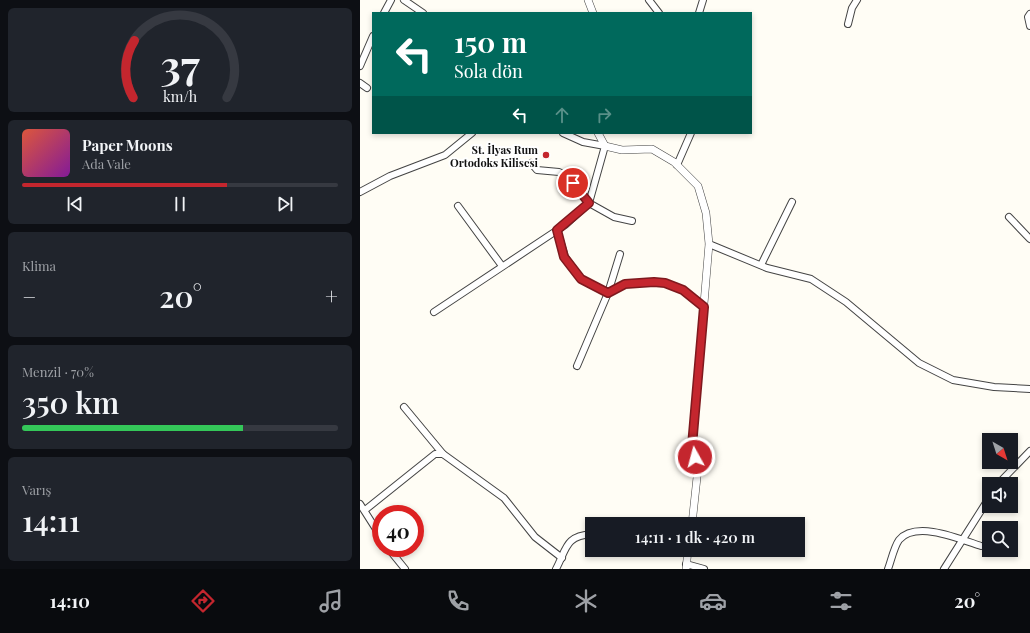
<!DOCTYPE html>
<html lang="tr">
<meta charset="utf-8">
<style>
:root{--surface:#171b24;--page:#20242c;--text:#f1f3f6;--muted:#9ea1a6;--line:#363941;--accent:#c4262e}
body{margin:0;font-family:"Playfair Display",serif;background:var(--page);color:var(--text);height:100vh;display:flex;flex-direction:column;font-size:15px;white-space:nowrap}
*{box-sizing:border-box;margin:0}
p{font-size:13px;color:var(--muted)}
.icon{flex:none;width:22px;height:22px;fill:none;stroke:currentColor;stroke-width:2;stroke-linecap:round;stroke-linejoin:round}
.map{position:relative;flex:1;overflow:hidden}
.sheet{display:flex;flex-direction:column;gap:8px;padding:8px;background:#0d0f14;width:360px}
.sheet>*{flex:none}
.hud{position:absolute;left:12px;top:12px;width:380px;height:122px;border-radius:0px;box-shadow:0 2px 6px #0003;background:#00695c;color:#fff;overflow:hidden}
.needle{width:26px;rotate:141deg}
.fabs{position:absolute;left:622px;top:433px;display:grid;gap:8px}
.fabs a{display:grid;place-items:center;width:36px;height:36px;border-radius:0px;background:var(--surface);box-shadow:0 2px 6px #0003;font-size:20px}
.speed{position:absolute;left:12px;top:505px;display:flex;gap:8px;font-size:20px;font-weight:700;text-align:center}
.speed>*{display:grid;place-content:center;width:52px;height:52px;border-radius:50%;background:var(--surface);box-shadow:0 2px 6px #0003;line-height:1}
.speed .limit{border:6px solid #d22;background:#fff;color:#111}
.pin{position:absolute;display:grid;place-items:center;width:34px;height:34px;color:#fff;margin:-17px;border:2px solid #fff;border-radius:50%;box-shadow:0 1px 4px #0007}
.me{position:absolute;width:44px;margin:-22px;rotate:353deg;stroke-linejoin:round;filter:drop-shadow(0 0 3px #0008)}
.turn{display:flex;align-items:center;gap:14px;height:84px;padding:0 16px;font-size:18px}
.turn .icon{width:52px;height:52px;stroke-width:2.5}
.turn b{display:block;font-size:28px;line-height:34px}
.lanes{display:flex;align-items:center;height:38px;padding:0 16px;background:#0003;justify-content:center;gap:20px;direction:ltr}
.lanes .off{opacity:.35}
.big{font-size:30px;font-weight:600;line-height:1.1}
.sheet .widget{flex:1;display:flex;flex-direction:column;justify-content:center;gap:6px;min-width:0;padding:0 14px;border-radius:6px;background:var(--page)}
.sheet .dial{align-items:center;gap:0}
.dial svg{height:104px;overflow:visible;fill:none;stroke:var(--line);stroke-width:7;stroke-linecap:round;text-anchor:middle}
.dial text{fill:var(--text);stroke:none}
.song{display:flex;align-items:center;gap:12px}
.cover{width:48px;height:48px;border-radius:6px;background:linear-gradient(135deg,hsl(10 70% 55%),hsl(290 70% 35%))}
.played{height:4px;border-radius:2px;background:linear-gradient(90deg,var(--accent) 65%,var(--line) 65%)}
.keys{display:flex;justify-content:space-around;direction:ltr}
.heat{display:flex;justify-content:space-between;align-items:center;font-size:22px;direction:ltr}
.charge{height:6px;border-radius:3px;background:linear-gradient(90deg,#34c759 70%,var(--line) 0)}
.trip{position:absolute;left:225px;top:517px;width:220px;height:40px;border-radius:0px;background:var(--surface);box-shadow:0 2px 6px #0003;font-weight:600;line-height:40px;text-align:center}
.dock{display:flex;height:64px;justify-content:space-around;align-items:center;background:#090b0e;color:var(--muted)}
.dock .icon{width:28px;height:28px}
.dock .on{color:var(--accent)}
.dock b{font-size:18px;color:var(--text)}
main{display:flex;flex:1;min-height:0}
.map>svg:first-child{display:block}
</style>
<main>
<section class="sheet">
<div class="widget dial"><svg viewBox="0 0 100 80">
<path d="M14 69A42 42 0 1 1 86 69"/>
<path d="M14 69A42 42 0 0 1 15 25" stroke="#c4262e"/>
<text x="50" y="56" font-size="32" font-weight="700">37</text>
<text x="50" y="72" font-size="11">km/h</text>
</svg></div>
<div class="widget">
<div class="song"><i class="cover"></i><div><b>Paper Moons</b><p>Ada Vale</p></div></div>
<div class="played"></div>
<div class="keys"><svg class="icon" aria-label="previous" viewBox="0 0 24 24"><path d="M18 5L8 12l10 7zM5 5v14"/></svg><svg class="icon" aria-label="pause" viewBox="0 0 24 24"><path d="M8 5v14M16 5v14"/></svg><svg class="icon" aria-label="next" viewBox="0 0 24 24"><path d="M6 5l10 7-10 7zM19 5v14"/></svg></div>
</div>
<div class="widget"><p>Klima</p>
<div class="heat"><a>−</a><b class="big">20°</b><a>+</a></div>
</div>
<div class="widget"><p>Menzil · 70%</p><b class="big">350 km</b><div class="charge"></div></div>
<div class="widget"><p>Varış</p><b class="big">14:11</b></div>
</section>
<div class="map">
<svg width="670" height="569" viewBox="0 0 670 569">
<rect width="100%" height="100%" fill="#fffdf5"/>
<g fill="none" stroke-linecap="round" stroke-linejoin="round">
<defs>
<g id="minor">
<path d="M44 0 63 13"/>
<path d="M289 0 299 13"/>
<path d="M24 13 31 0"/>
<path d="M339 13 343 0"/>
<path d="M670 14 668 17 670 26"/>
<path d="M488 24 492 8 497 0"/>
<path d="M0 66 13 36"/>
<path d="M0 83 7 88"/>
<path d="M171 163 177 170 199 172 207 176 229 203 254 217 272 221"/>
<path d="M317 165 331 133"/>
<path d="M0 192 30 176 85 155 112 133"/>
<path d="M98 206 142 266"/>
<path d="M649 217 670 239"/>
<path d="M197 230 205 257 221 279 248 293 265 284 294 282 305 283 323 290 344 307"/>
<path d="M349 244 407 268 451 279 486 302 559 363 593 380 634 387 670 389"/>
<path d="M401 265 432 202"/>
<path d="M74 312 205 225 229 203 245 146 223 142 203 133"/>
<path d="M217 366 248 293 260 254"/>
<path d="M44 407 83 454"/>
<path d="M638 484 670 451"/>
<path d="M0 504 21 537"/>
<path d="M5 510 75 454H83L144 498 175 537 202 558"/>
<path d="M28 548 45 569"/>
<path d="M326 564 344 569"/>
<path d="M196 569C207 548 205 536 232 534"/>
<path d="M528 569C531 561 534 547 539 540 556 520 600 539 621 546"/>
<path d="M584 569 629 498"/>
</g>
<g id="tertiary">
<path d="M228 0 233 13"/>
<path d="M238 133 245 146 262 150 292 149 314 162 338 186 346 213 349 244 332 447 338 468 332 524"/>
<path d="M326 569 328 550"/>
</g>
</defs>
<use href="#minor" stroke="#444" stroke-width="8"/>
<use href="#tertiary" stroke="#444" stroke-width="8"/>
<use href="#minor" stroke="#fff" stroke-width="6"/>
<use href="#tertiary" stroke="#fff" stroke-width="7"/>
</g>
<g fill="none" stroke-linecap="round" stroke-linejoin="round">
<defs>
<path id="route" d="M213 183 229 203 197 230 204 257 221 279 248 293 265 284 294 282 305 283 323 290 344 307 332 446 335 457"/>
</defs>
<use href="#route" stroke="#7f191e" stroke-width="10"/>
<use href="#route" stroke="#c4262e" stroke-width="7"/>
</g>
<circle fill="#c4262e" stroke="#fff" stroke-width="1.5" cx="186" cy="155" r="4"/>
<g text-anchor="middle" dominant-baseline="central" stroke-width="4" stroke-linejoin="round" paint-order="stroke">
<g font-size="11" font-weight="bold" fill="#111" stroke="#fff" text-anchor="end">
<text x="178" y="149">St. İlyas Rum<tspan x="178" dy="13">Ortodoks Kilisesi</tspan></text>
</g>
</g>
</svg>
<div class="fabs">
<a><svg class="needle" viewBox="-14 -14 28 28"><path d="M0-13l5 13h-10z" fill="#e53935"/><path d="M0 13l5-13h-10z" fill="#9ea1a6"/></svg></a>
<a><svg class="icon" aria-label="sound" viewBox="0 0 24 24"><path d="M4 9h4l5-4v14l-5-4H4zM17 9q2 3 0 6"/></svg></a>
<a><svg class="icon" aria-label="search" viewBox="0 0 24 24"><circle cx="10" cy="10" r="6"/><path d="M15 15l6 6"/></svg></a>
</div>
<div class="speed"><div class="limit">40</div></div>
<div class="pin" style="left:213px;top:183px;background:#d93025"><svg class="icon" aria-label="arrive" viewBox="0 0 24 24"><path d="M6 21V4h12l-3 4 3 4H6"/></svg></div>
<svg class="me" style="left:335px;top:457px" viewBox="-20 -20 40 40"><circle r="17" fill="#c4262e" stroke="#fff" stroke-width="3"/><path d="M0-11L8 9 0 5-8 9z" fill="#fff"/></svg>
<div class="trip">14:11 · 1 dk · 420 m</div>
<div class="hud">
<div class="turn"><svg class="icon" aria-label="left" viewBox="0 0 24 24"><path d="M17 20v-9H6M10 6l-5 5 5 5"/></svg><div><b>150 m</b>Sola dön</div></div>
<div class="lanes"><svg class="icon" aria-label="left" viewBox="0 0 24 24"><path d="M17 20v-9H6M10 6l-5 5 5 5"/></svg><svg class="icon off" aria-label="ahead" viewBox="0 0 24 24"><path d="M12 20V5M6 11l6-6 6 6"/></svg><svg class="icon off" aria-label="right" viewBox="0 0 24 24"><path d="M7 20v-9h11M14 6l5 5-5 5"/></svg></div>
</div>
</div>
</main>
<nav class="dock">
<b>14:10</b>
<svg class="icon on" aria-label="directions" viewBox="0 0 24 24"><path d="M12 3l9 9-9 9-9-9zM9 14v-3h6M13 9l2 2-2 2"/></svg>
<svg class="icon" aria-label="music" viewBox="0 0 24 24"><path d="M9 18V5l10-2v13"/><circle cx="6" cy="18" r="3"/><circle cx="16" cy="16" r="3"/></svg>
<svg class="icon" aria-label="phone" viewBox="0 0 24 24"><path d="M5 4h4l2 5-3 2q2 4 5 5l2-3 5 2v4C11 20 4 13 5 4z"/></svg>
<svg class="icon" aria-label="climate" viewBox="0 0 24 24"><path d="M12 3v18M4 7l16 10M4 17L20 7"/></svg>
<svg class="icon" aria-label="car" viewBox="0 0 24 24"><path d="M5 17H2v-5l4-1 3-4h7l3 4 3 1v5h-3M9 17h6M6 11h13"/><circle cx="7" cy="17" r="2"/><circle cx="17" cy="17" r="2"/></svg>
<svg class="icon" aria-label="filters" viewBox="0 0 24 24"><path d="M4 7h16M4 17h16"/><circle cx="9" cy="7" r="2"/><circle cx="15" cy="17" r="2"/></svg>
<b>20°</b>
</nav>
